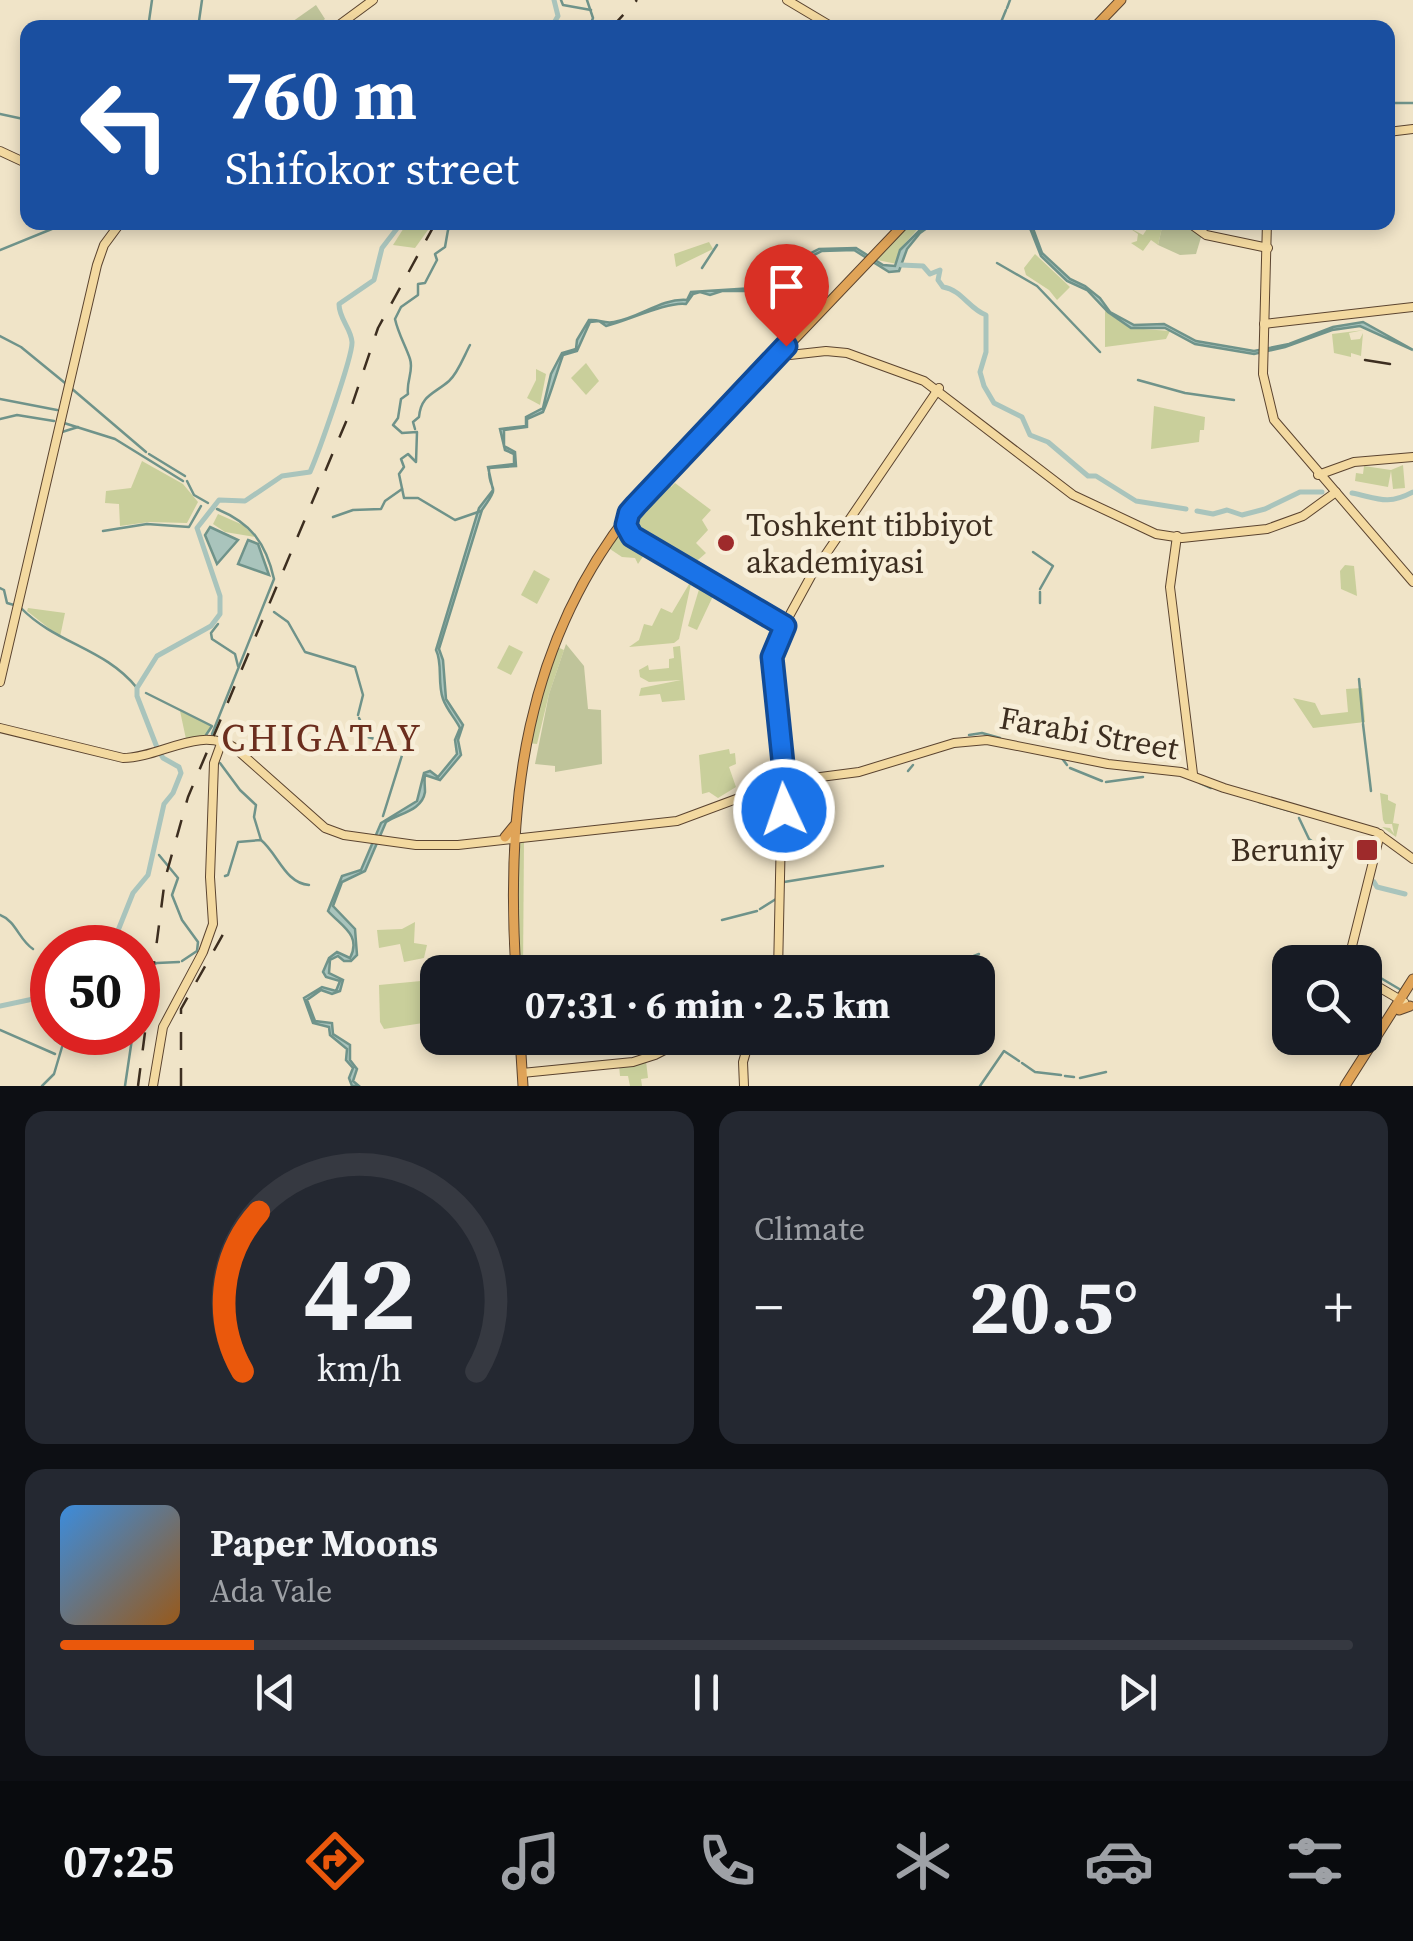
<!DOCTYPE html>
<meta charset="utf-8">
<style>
:root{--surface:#171b24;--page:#242831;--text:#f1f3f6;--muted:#9ea1a6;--line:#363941;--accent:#ea580c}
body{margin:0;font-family:"Source Serif 4",serif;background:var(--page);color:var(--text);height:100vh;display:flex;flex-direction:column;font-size:38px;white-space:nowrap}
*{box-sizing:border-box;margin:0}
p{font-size:32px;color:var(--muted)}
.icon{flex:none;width:55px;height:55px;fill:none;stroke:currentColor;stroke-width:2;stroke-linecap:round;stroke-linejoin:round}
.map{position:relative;height:1086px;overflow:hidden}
.drawer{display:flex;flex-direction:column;gap:25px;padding:25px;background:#0d0f14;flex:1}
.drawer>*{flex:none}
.banner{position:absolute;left:20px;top:20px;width:1375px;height:210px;border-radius:20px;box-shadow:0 5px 15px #0003;background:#1a4fa0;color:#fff;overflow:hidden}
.controls{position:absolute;left:1272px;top:945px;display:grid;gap:20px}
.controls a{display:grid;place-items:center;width:110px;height:110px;border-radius:20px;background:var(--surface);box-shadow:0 5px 15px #0003;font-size:50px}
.speed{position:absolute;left:30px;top:925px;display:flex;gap:20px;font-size:50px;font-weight:700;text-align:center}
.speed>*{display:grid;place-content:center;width:130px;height:130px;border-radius:50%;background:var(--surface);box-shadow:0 5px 15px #0003;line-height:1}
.speed .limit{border:15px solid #d22;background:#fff;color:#111}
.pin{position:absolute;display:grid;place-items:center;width:85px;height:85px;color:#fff;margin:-102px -42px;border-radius:50% 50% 50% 0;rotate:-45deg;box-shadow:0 0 10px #0007}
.pin .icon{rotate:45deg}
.me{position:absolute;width:110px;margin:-55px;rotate:357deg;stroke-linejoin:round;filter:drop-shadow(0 0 8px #0008)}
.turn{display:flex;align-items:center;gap:35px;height:210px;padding:0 40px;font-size:45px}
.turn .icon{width:130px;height:130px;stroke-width:2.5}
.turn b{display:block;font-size:70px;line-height:85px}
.big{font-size:75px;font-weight:700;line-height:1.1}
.drawer .card{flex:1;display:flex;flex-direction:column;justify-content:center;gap:15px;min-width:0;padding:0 35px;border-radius:20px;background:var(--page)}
.drawer .dial{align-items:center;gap:0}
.dial svg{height:260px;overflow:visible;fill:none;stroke:var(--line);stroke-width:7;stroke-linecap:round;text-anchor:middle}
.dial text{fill:var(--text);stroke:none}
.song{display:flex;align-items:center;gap:30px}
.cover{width:120px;height:120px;border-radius:15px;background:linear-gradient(135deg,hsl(210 70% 55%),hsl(30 70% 35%))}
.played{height:10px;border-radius:5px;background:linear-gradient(90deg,var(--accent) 15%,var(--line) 15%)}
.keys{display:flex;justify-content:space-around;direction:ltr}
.heat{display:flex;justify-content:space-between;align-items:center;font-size:55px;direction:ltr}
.drawer .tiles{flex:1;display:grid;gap:25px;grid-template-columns:1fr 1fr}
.card:last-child{grid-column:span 2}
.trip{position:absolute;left:420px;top:955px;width:575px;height:100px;border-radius:20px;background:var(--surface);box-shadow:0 5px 15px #0003;font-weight:700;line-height:100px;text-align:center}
.dock{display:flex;height:160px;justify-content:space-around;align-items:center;background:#090b0e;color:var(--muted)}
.dock .icon{width:70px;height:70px}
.dock .selected{color:var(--accent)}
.dock b{font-size:45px;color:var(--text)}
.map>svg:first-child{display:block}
</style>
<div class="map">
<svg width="1413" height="1086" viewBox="0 0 1413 1086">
<rect width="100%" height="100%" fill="#f0e4c8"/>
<g fill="#c9cf9b">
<path d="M407 223H433L415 248 393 245Z"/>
<path d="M909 223H923L899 250 897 264 877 260 875 258Z"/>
<path d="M1120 223 1143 235 1151 223H1163L1158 245 1151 240 1143 251 1131 243 1137 241 1138 234 1125 225H1119Z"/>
<path d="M709 242 713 249 676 267 674 254Z"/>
<path d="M1035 254 1070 287 1057 300 1049 290 1026 275 1024 268Z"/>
<path d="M814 255 822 267 816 272 828 284 797 314 798 318 802 315 805 318 798 325 784 329 797 313 768 284 791 278Z"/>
<path d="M1105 311 1130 328 1170 331 1166 339 1105 347Z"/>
<path d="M1364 330 1349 333 1351 340 1360 339 1363 333 1361 356 1351 353V357L1334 353 1332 334Z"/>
<path d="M586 363 599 381 586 395 571 378Z"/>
<path d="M536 369 546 374 540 405 527 398 536 380Z"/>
<path d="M1154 406 1205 417 1204 430H1200L1199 442 1151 449Z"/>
<path d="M142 461 183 484 198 502 187 523 149 522 120 526 119 504 105 503 106 491 131 488Z"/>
<path d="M1403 465 1405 488 1393 489 1391 471 1388 487 1355 481 1356 473 1363 474 1364 466 1391 470Z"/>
<path d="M665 478 671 487 675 483 711 510 702 520 708 530 696 543 706 553 691 566 630 528V518Z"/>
<path d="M218 514 243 525 255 537 225 532 213 524Z"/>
<path d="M623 537 646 552 638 564 635 558 622 557 607 547 615 538Z"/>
<path d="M1345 565 1354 566 1357 596 1341 589 1340 571Z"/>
<path d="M534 570 550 579 537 604 521 595Z"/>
<path d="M692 579 679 639 674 643 629 647 639 640 644 624 652 626 661 608 672 613Z"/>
<path d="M700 586 714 594 697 630 688 626Z"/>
<path d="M28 608 65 613 60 637 27 611Z"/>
<path d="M509 645 523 652 511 675 497 668Z"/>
<path d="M555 646 564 650 549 694 537 744 528 743Z"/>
<path d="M680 646 685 700 662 702 660 694 639 696 641 688 681 680 649 682 640 677 639 670 648 665 649 670 669 668V659L674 658 673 647Z"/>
<path d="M1362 688 1365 722 1313 728 1293 698 1315 703 1321 715 1348 712 1346 689Z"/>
<path d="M180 711 212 726 206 735 186 739Z"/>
<path d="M729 749 730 754 735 753 736 764 729 767 736 787 718 798 709 792 702 794 699 755Z"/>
<path d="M1380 793 1388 795V800L1396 804 1393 823 1399 824 1396 837 1382 827 1390 828 1394 834 1392 824H1385L1383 820Z"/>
<path d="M521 839 524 840 523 972H518V865Z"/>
<path d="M415 922 414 943 427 945 424 958 404 962 400 944 379 948 377 930 402 929Z"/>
<path d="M421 981 427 986 423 1023 384 1029 380 1022 379 985Z"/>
<path d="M646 1061 648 1078 641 1079 642 1086H630L628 1076H620L619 1065Z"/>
</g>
<g fill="#bfc49a">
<path d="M316 5 325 19 314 27 289 24Z"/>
<path d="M1163 223H1187L1202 234 1196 254 1180 255 1158 245Z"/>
<path d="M566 644 584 666 588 709 601 710 602 764 555 772V766L535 764 549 694Z"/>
</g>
<g fill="#a9c4bc" stroke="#6f938a" stroke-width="2.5">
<path d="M927 223H934L920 233 907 249 899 271 889 272 854 250 822 251 802 261 789 274 772 277 752 291H722L710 295 700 292 693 294 686 304C669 301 626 321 606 326L599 321 590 322 577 351 563 355C556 374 551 394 543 412L527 419V427L504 430V446L515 452 516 466 489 468C488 494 503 481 482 510L439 649 443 660 446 699 463 725 458 740 461 755 440 780 425 775C424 780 425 786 425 792 422 811 399 813 386 822L365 871 342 882 333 906 355 929 357 955 351 961H344L338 956 330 960 329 973 343 980 340 991 332 994 321 990 307 1000 315 1021 332 1023 333 1034 350 1045V1060L357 1069 353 1081 359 1086H352L349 1078 353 1068 346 1060 347 1049 330 1035 329 1027 313 1023 304 998 322 987 336 991 340 981 326 977 323 972 329 958 337 952 350 958C362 935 341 926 328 911L342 876 361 870 381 823 417 801 424 773 430 771 438 777 457 754 455 740 460 728C455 718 447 710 443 699 437 682 443 664 436 650L479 508 493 490 488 467 514 464V454L505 450 500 429 526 426V417L543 408 551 374 562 353 576 349 577 340 589 320C600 319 603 324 614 322 640 318 661 298 687 300L691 292 754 288 772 275 786 273 797 260 819 249 856 248 883 265 895 266 900 250Z"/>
<path d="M1028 223H1031L1042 253 1070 279 1085 286 1100 298 1110 312 1134 325 1164 324 1196 341 1254 351 1289 344 1333 327 1363 322 1413 350 1360 326 1332 330 1285 347 1254 354 1195 344 1165 328H1131L1108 312 1087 290 1067 281 1041 256Z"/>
<path d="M210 527 238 540 217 564 205 535Z"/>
<path d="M248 540 258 544 269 575 238 564Z"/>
</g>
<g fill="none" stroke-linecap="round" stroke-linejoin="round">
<g stroke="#6f938a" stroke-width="2.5">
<path d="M561 0 563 5 591 10"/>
<path d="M587 0 593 18 589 28"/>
<path d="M1007 8 1010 0"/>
<path d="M999 27 1006 10"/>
<path d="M148 28 152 0"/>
<path d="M198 28 202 0"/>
<path d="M707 28H735"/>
<path d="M1388 103H1413"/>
<path d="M0 114 28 120"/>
<path d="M454 222 448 230 445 247 435 254 437 260 425 283 418 284V295L401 307 395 319C398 333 406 347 410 359 414 371 406 381 408 394L401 399 398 418 393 425 402 433 417 432 416 462 408 454 401 459 404 467 399 474 404 498H418L455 520 481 511"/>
<path d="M0 250 69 222"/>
<path d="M997 263 1037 286 1100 352"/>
<path d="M702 268 717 245"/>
<path d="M0 336 21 347 65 383"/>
<path d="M1138 380 1185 393 1234 400"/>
<path d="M71 388 146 452"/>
<path d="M0 399 57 410"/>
<path d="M0 419 17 415 54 421"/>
<path d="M64 423 115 439 183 481"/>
<path d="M415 429 413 422 419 417C421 395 434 394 449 381 458 373 464 356 470 345"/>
<path d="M62 432 78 427"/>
<path d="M149 454 185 476"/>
<path d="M187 481 194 495 208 503"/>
<path d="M333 517 353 510 381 509 385 501 402 489"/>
<path d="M103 531 147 524 189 527 201 506"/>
<path d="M1033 552 1053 566 1040 589"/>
<path d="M0 588 4 590 7 603 14 605"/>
<path d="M1040 592V603"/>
<path d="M21 608C56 644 105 648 137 688"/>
<path d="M274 612 288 622 305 652 355 667 363 695 358 715"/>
<path d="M218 624 211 633 212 639 235 654 238 666"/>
<path d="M1359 679 1363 722"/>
<path d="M146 693 212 726 206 735"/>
<path d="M359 718 368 737 401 747"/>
<path d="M1363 724 1371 791"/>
<path d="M212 734 274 579C266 543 251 523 217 509"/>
<path d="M969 735 982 733 1000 738"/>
<path d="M1061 757 1067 765"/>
<path d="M220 763 240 790 256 805 254 817 261 840"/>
<path d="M1070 768 1102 781"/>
<path d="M908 771 913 765"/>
<path d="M1106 782 1143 777"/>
<path d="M1200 783 1211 788"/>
<path d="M1259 802 1294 812"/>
<path d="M383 816 404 749"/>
<path d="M1299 818 1309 839 1316 844"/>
<path d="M159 855 178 878 172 895 182 920 198 942 197 951 182 961"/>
<path d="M225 876 228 875 238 842 261 840C278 854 285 883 309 885"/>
<path d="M784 882 883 866"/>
<path d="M760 909 776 899"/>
<path d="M0 915C16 921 19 940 33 949"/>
<path d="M722 920 757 911"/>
<path d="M932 972 979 954"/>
<path d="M1379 977 1401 990 1406 983"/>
<path d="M1365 984 1368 986"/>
<path d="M138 1003 145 967 157 963 179 962"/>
<path d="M0 1030 55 1054"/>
<path d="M54 1032 55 1040 61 1044"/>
<path d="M1022 1063 1035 1072 1061 1075"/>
<path d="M1065 1076 1074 1077"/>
<path d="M1080 1078 1106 1072"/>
<path d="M42 1086 54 1074 62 1047"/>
<path d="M125 1086 133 1032"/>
<path d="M980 1086 1004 1051 1019 1061"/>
</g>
<g stroke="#a9c4bc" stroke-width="5">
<path d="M551 28 558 16 554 0"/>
<path d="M901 265 923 266 930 274 940 270 938 280 943 287C962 290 969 309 986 315V352L980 372 984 386 994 403 1022 417 1030 435 1048 442 1088 476H1096L1136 501 1186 509"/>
<path d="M1352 493C1377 498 1387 506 1413 492"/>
<path d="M1197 511 1213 514 1227 510 1242 515 1265 509 1300 492H1322"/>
<path d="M1374 882 1377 887 1405 894"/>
<path d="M111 948 133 893 148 875 164 804 173 793 181 773 179 767 163 758 158 750 137 696V688L157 656 211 626 220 614V596L197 528 219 500 245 501 282 476 310 472C318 454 353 356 352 342 351 328 339 319 339 304L374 280 382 248 402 222"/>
<path d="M0 1006 52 995"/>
</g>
<defs>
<g id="major">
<path d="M787 0 834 28"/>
<path d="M335 28 373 0"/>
<path d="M1388 132 1413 129"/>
<path d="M0 151 28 164"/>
<path d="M1188 222 1206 235 1268 248"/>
<path d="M1267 222 1263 374 1274 420 1413 582"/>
<path d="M1264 324 1413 307"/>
<path d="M775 352 781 356 826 351 847 353 924 381 1073 495 1156 534 1182 538 1267 529 1303 516 1336 492"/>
<path d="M1318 475 1354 462 1413 457"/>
<path d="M627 520V529L632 536 785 626"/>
<path d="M1177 536 1170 587 1193 774"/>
<path d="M0 682 97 265 104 245 121 222"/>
<path d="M0 728 123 758C160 758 199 725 235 748L325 828 344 835 416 845H458L677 821 782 782 859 772 954 743 987 740 1108 764 1181 772 1224 788 1376 832 1413 859"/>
<path d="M1348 962 1380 834"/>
<path d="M778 972 782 784 770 651 811 576 939 388"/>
<path d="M1365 979 1404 1002"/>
<path d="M522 1073 633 1062 655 1055 688 1038"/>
<path d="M153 1086 163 1027 203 952 213 924 210 877 214 763 222 741"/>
<path d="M744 1086 743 1062 750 1038"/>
</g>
<g id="highway">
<path d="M1094 28 1121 0"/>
<path d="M505 837 514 826"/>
<path d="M516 972C505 803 525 640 636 505L906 222"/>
<path d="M1399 1010 1410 1006"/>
<path d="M520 1038 523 1086"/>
<path d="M1345 1086 1413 979"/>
</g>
</defs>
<use href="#major" stroke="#5b4430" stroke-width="10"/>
<use href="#highway" stroke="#5b4430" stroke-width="11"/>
<use href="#major" stroke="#f3d9a0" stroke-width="8"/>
<use href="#highway" stroke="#e0a458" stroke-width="9"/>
<path stroke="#3d2e20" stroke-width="2.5" d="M1365 360 1390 364"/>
<g stroke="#3d2e20" stroke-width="2.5" stroke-dasharray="18 18" stroke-linecap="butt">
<path d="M611 28 637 0"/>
<path d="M138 1086 165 879 188 797 348 417 378 328 436 222"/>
<path d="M181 1086V1009L230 922"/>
</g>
</g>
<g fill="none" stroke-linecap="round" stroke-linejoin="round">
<defs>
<path id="route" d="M784 810 785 783 772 657 785 626 632 536 626 525 629 513 636 505 786 346"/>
</defs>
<use href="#route" stroke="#114b97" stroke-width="25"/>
<use href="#route" stroke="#1a73e8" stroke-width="18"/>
</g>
<g fill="#9e2a2b" stroke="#f7eed8" stroke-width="4">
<circle cx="726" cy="543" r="10"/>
<rect x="1355" y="838" width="24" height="24" rx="5"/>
</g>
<g text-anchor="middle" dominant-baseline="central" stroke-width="10" stroke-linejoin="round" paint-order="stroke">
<g font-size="32" fill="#3d2e20" stroke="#f7eed8" text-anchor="start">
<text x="746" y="525">Toshkent tibbiyot<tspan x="746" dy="37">akademiyasi</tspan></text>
<text x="1344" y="850" text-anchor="end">Beruniy</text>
</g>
<g font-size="32" fill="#3d2e20" stroke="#f7eed8">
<text transform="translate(1089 733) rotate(10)">Farabi Street</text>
</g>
<g font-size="38" letter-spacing="2.5" fill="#6b2e1e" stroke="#f7eed8">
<text x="322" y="738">CHIGATAY</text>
</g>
</g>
</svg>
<div class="controls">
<a><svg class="icon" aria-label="search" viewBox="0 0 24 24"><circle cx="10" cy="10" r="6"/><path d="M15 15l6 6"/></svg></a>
</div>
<div class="speed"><div class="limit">50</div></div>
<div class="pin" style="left:786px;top:346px;background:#d93025"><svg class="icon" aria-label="arrive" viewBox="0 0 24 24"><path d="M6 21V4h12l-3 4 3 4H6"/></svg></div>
<svg class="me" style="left:784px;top:810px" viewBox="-20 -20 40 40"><circle r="17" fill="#1a73e8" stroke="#fff" stroke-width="3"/><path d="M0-11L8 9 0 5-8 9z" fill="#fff"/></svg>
<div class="trip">07:31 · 6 min · 2.5 km</div>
<div class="banner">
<div class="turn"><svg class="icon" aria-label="left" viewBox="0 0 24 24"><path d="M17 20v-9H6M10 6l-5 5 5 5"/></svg><div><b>760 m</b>Shifokor street</div></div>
</div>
</div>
<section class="drawer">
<div class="tiles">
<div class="card dial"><svg viewBox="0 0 100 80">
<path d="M14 69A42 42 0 1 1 86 69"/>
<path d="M14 69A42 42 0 0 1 19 20" stroke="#ea580c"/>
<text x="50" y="56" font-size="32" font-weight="700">42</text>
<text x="50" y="72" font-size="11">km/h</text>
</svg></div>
<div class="card"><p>Climate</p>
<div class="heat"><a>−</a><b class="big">20.5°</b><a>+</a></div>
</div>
<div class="card">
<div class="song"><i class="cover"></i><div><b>Paper Moons</b><p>Ada Vale</p></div></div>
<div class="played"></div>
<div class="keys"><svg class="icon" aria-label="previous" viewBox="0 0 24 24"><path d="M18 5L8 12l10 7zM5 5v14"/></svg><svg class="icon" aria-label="pause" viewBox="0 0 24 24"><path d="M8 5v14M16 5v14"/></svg><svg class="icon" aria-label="next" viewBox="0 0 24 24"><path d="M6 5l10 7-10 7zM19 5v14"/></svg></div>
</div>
</div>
</section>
<nav class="dock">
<b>07:25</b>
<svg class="icon selected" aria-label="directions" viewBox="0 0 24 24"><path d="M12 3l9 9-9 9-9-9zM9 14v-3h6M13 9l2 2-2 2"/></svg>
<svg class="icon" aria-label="music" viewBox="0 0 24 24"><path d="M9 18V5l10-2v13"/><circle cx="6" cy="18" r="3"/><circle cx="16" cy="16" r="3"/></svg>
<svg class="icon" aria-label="phone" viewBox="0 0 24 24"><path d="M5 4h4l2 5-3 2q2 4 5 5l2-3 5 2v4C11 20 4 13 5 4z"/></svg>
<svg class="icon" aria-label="climate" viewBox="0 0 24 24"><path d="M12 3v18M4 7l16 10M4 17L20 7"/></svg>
<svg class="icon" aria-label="car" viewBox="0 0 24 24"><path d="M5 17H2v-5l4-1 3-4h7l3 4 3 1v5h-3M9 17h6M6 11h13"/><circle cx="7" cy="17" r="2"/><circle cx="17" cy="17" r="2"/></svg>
<svg class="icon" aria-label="filters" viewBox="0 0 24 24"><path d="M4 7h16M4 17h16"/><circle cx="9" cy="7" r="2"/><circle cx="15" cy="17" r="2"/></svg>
</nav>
